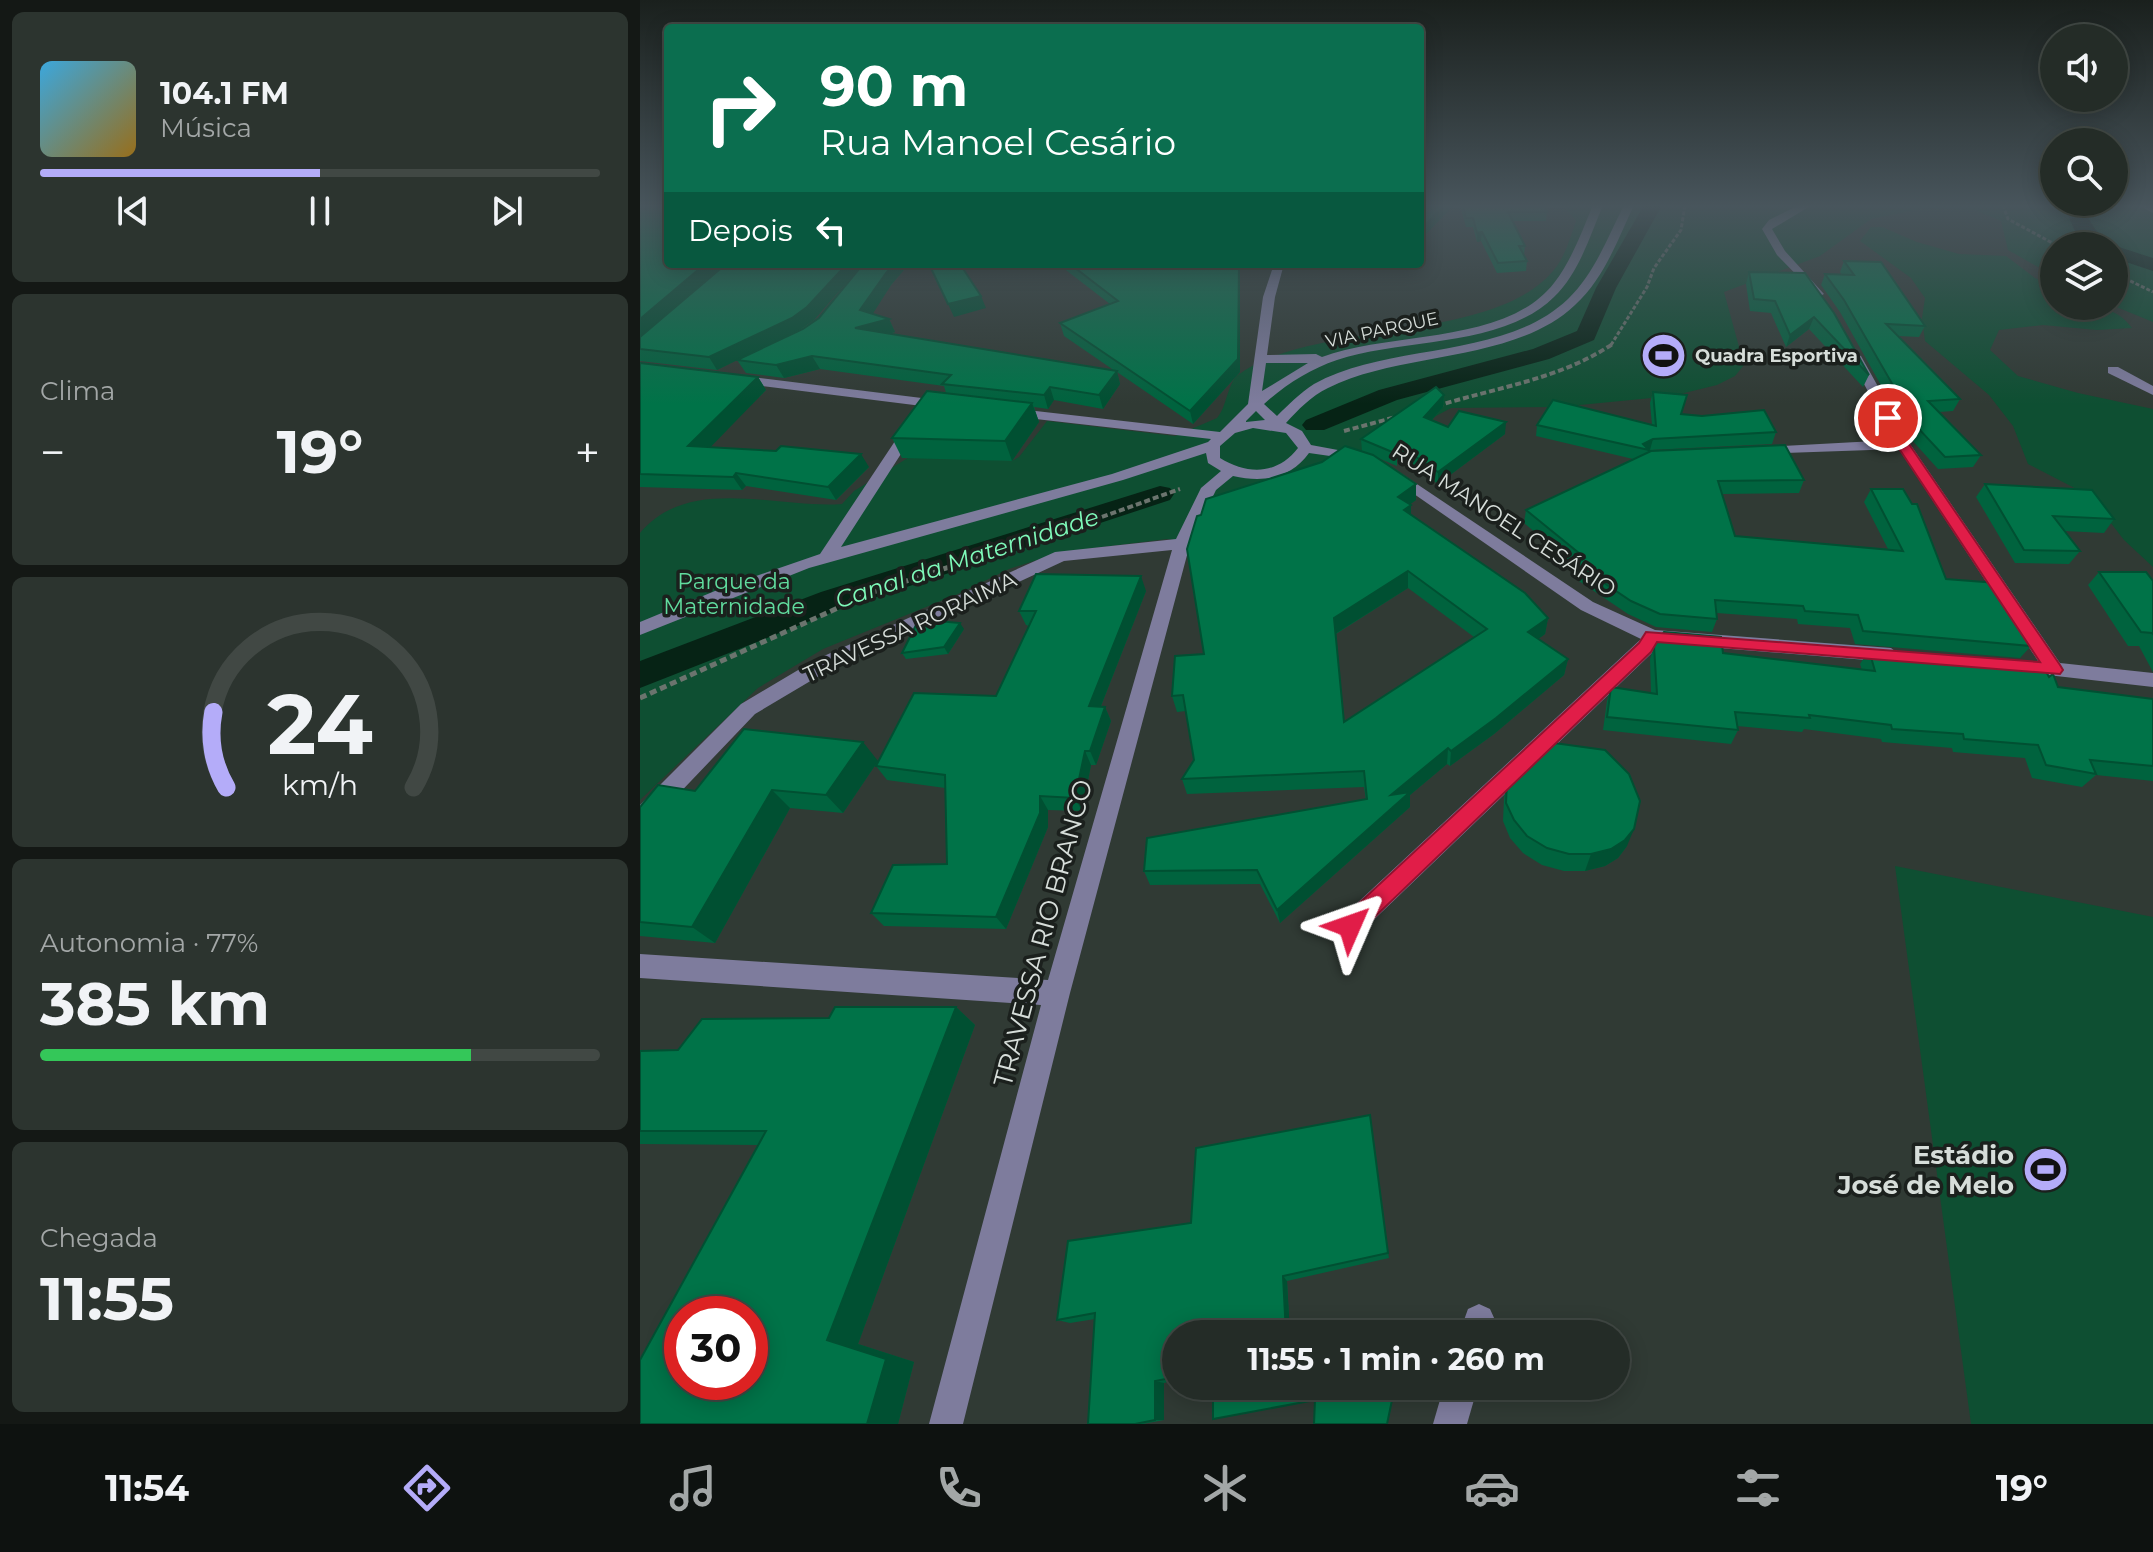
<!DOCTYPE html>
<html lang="pt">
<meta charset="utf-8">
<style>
:root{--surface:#242c27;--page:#2c342f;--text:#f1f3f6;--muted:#a3a7a7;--line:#414844;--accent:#b4acf9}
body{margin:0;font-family:Montserrat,sans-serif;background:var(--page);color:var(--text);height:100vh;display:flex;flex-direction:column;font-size:30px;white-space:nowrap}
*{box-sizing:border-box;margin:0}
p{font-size:26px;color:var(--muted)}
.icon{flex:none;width:44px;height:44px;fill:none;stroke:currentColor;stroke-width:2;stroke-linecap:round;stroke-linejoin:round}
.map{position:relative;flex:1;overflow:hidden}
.panel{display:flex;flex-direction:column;gap:12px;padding:12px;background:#141815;width:640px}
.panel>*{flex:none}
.top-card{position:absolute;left:24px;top:24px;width:760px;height:244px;border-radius:8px;box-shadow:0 4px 20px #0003,0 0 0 2px var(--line);background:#0b6e4f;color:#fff;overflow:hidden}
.tools{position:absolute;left:1400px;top:24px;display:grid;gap:16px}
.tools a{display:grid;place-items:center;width:88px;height:88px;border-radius:50%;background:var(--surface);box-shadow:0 4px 20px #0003,0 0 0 2px var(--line);font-size:40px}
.speed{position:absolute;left:24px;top:1296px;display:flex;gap:16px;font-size:40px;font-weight:700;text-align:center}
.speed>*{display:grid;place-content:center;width:104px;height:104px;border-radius:50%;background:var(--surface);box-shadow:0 4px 20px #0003,0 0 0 2px var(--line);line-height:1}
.speed .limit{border:12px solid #d22;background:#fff;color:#111}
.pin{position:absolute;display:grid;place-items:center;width:68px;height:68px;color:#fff;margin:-34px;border:4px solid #fff;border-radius:50%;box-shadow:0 2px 8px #0007}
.me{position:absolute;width:88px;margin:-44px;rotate:47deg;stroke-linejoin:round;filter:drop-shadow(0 0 6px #0008)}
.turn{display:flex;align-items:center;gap:28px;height:168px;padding:0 24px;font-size:36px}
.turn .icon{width:104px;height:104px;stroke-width:2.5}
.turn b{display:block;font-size:56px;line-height:68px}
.then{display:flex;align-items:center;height:76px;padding:0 24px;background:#0003;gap:16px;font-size:30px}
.big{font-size:60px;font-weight:700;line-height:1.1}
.panel .card{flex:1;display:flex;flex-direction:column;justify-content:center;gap:12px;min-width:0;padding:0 28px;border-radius:12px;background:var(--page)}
.panel .dial{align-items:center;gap:0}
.dial svg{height:208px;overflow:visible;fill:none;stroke:var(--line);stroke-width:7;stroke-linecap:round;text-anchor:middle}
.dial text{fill:var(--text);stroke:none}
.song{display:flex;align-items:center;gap:24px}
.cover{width:96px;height:96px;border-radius:12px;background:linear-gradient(135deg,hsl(200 70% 55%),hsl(40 70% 35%))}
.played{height:8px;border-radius:4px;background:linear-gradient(90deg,var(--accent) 50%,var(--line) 50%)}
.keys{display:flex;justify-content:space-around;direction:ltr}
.heat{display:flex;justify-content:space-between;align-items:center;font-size:44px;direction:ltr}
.charge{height:12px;border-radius:6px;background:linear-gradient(90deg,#34c759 77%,var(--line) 0)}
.trip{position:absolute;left:522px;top:1320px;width:468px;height:80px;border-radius:40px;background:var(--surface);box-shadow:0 4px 20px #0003,0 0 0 2px var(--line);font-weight:700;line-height:80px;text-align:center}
.tab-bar{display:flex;height:128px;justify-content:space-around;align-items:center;background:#0e1210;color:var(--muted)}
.tab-bar .icon{width:56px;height:56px}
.tab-bar .on{color:var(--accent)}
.tab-bar b{font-size:36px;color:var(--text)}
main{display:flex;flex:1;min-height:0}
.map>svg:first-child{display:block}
</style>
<main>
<section class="panel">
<div class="card">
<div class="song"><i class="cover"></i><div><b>104.1 FM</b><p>Música</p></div></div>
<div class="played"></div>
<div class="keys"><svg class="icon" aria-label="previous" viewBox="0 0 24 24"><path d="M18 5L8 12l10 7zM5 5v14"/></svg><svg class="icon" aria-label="pause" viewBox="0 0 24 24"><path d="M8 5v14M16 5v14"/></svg><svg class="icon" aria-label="next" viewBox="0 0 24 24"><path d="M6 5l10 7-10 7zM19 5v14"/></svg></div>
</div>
<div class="card"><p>Clima</p>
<div class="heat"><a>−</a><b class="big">19°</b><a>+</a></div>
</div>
<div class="card dial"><svg viewBox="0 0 100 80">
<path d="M14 69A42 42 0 1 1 86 69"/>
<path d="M14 69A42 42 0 0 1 9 40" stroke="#b4acf9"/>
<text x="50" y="56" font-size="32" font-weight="700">24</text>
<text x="50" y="72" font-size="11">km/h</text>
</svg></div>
<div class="card"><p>Autonomia · 77%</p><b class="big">385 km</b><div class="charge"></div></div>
<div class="card"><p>Chegada</p><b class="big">11:55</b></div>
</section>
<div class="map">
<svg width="1513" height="1424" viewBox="0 0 1513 1424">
<rect width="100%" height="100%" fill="#303a34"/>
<g fill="#0e4f32">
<path d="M923 205H1513V322L1474 306V246H1414V276L1368 250 1361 221 1335 210 1285 208 1231 219 1180 256 1084 292 1104 365 1095 376 1077 385 1032 396 919 407 811 408 736 448 575 546 527 539 422 552 369 569 318 594 183 649 118 688 0 800V533C49 474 137 509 202 504L214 491 271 456 372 461 379 457 407 421 535 436 577 418C587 407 587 384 598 375 676 318 859 345 917 266 926 253 931 236 936 221Z"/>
<path d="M1231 227H1242L1277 242 1319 254 1366 256 1395 278 1414 286V306C1444 306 1473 302 1492 328L1457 330 1403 325 1359 330 1350 350 1378 376 1438 393 1513 409V567L1484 540 1450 496 1388 464 1373 426 1349 395 1285 341 1282 318 1285 298 1271 278 1220 241Z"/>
<path d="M1255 866 1513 917V1424H1331Z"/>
</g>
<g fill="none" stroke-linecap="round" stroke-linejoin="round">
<g fill="#062315" fill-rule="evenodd">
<path d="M1004 205H1022L976 288 954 340 909 359 757 400 684 430H666L662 425 666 420 739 390 893 349 937 331 956 288Z"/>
<path d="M1424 205H1442C1461 247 1472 244 1513 258V271L1474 258V246C1436 246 1438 238 1424 205Z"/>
<path d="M520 486 530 488 534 494 530 500 203 608 0 688V661L181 592Z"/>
</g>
<g stroke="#6b746e" stroke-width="3" stroke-dasharray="4 2" stroke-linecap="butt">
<path d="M1363 205 1368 219 1418 246"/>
<path d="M1474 273 1513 292"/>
<path d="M971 345 1007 287 1014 268 1041 230 1045 205"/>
</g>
<g stroke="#6b746e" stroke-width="4" stroke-dasharray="6 3" stroke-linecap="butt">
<path d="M797 406C858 387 921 379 974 343"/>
<path d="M704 431 756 417"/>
<path d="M445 523 540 489"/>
</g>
<g stroke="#6b746e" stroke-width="5" stroke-dasharray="7 4" stroke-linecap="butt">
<path d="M418 532 450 521"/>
<path d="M0 698 233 592 389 541"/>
</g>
<g fill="#7e7c9d" fill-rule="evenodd">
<path d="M953 205H963C950 236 939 273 914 297 862 348 763 338 697 360 670 369 645 385 624 404L637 416C648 405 660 393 674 384 750 342 864 360 928 299 954 274 968 237 984 205H994C978 239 964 279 935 305 874 363 762 351 688 388 671 396 658 410 646 423L662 431 671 445 725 455V461L669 453C650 479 623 483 593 476L576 490 550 544 430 993 323 1424H289L401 1005 0 978V954L408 980 532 550 424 561 189 670 115 714 8 826 0 828V805L101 704 175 660 415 552 536 539 561 488 581 471 568 463 566 453 483 480 169 568 0 635V622L87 586 180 554 267 423 272 422 279 426 201 547 472 474 568 442 571 439 369 416 362 412 369 408 580 432 608 404 623 297 634 264H644L635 297 627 355 676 354 682 357C751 331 866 345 914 283 932 260 942 231 953 205ZM626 363H668L622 391ZM616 411 625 420 606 422V421ZM613 428 646 433 658 448C637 475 608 475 580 458V446L595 433Z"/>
<path d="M1159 205H1172L1132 229 1145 251 1184 294 1178 297 1137 255 1122 229 1129 220Z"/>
<path d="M1498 205 1513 206V213Z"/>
<path d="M1210 353 1221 356 1270 444 1420 663 1513 673V687L1372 671 1369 666 1372 661H1398L1259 449 1118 454 1116 451 1123 447 1254 440 1209 356Z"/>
<path d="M1468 367H1478L1513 386V395L1468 373Z"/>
<path d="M95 375 306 401 313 405 306 409 90 382V376Z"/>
<path d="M756 470 953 602 1015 630 1251 648 1260 655 1251 662 1017 643 1012 653 719 934 710 937 701 934 698 926 701 918 1001 639 941 610 751 478 748 475Z"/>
<path d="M839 1304 850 1309 855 1320 851 1334H819L828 1309Z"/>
<path d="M804 1386H838L827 1424H793Z"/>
</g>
</g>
<g fill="#00633e" fill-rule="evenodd">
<path d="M0 205 28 264H269L251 285 232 314 249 319 255 332 249 334 475 371 424 336 420 323 470 304 418 264H600V372L553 424 477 372 480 384 463 409 414 400 408 409 394 407 399 422 372 461 262 458 252 438 306 393 304 386 180 369 144 378 106 373 97 360 77 370 0 361ZM218 269 179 318 159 330 174 320Z"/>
<path d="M780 205H814L782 238 780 237Z"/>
<path d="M820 205H904L907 212 906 221H873L885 246 884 255 887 261 886 271 857 273 841 241 837 242 833 227H826Z"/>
<path d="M1204 261 1285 326 1279 337 1258 336 1320 399 1313 411 1299 412 1341 455 1333 467 1298 469 1271 439 1200 312 1181 285 1185 274 1202 275 1200 272Z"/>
<path d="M1109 272 1165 273 1229 375 1223 387 1169 329 1146 347 1131 313 1110 311 1106 284Z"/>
<path d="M0 363 118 377 126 390 70 447 229 467 196 500 106 486 102 490 0 487Z"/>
<path d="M1013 392 1041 414 1136 432 1132 444 1010 450 1008 452 1164 480 1159 493 1082 494 1095 536 1248 549 1224 502 1231 489 1306 579 1391 646 1380 658 1215 644 1210 628 1158 624 1157 619 1077 613V619L1072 632 1016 627 988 614 933 577 935 566 884 523 886 510 993 459 896 436 897 425H1012L1010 403Z"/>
<path d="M804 395 803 407 792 420 808 427 865 434 798 484 759 457 757 460V466L738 458 776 500 770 504 771 505V514L908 618 905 634 898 639 928 659 924 675 854 734 810 766 807 764 770 795V807L640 923 620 884 510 885 504 871 726 800 724 787 547 794 542 779 554 760 546 711 537 712 532 696 564 654 561 515 722 451 721 439ZM768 588 834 637 704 722 696 634Z"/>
<path d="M1345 484 1474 519 1464 533 1424 531 1440 551 1429 564 1375 563 1336 497Z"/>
<path d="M1459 572 1513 581V672L1499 646H1488L1448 585Z"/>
<path d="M506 591 461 706 465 707 471 721 456 765H451L442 811 408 810V827L366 929 244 926 231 913 307 864 305 788 247 780 236 766 356 696 389 626 386 625 379 611Z"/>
<path d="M324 629 308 654 266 659 262 653Z"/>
<path d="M1014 646 1222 670 1220 664 1229 650 1409 677 1418 687 1513 699V781L1456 775 1442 787 1392 778 1385 758 1313 752 1312 748 1242 742 1241 739 1164 729 1162 732 1097 726 1098 730 1091 744 963 730 967 701 971 687 1011 693 1010 659Z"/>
<path d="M238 761 203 813 150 808 75 943 0 936V807L55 791Z"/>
<path d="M867 781 987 846 978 858 965 866 945 871H924L902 865 883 853 870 838 863 821 864 799Z"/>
<path d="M316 1007 335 1025 218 1344 274 1362 258 1424H0L119 1145 0 1144V1051L38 1050 189 1018Z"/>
<path d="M748 1253 749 1258 647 1281 650 1334H536V1380L524 1383V1420L503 1424H448L455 1319 430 1323 417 1320Z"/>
<path d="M573 1386H755L573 1419Z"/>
</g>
<g fill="#005032">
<path d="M0 205H24L0 212Z"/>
<path d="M805 205H814L782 238V228Z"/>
<path d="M842 232 841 241 837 242V233Z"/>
<path d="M65 264H86L0 340V319Z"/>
<path d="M207 264H220L221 266 174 320 159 330 77 370 69 357Z"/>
<path d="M254 264H269L251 285 227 323 220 310 246 273Z"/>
<path d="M599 264H600V372L553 424 550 411Z"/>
<path d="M341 296 346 308 314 317 308 304Z"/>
<path d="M1174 317 1169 329 1146 347 1150 335Z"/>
<path d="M249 319 255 332 221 341 215 328Z"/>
<path d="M172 356 180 369 144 378 136 365Z"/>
<path d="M477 371 480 384 463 409 459 395Z"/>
<path d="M118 377 126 390 58 460 48 446Z"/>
<path d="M410 387 414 400 408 409 404 395Z"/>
<path d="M804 395 803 407 784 429V417Z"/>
<path d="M392 403 399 422 372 461 365 441Z"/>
<path d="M866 422 865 434 798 484V472Z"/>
<path d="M1013 439 1010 450 1008 451 1003 444Z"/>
<path d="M759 445V457L757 460V454L754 451Z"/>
<path d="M221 454 229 467 196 500 188 487Z"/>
<path d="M96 473 106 486 102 490 93 477Z"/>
<path d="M776 484V500L758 513V497Z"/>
<path d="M771 505V521L764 510Z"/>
<path d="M768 571V588L695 634 694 618Z"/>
<path d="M501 576 506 591 455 721 449 706Z"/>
<path d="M908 618 905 634 886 648 888 632Z"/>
<path d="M320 623 324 629 308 654 304 647Z"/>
<path d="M928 659 924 675 854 734 810 766 811 751Z"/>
<path d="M465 707 471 721 456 765 450 751Z"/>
<path d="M223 742 238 761 203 813 186 795Z"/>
<path d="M808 748 807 764 770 795V807L640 923 637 910 751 795Z"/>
<path d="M445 751 451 765 442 811 435 798Z"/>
<path d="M132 790 150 808 75 943 52 927Z"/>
<path d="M400 796 408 810V827L366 929 356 917Z"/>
<path d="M994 829 987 846 978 858 965 866 945 871 951 854Z"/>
<path d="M316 1007 335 1025 218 1344 274 1362 258 1424H227L187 1340Z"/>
<path d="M643 1276 647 1281 650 1334H646Z"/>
<path d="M515 1381 524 1383V1420H515Z"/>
</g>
<g fill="#007348" stroke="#005032" stroke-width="2" fill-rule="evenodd">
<path d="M19 205H28V264H65L0 319V210Z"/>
<path d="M780 205H805L782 228H780Z"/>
<path d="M823 205H904L907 212H868L885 246H879L887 261 858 263 842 232 837 233 833 218H826Z"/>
<path d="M1204 261 1241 262 1285 326 1246 324 1320 399 1288 401 1341 455 1305 457 1277 427 1204 300 1185 274 1214 275Z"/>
<path d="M86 264H207L167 307 152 318 69 357 0 349V337Z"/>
<path d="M223 264H254L246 273 220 310 249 319 215 328 477 371 459 395 410 387 404 395 302 384 311 375 172 356 136 365 97 360 163 329 179 318Z"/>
<path d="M289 264H320L341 296 308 304Z"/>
<path d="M430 264H599L598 359 550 411 420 323 478 301Z"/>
<path d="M1109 272 1165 273 1194 313 1229 375 1174 317 1150 335 1135 301 1114 299Z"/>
<path d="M0 363 118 377 48 446 136 451 141 446 221 454 188 487 96 473 93 477 0 474Z"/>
<path d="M796 387 804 395 784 417 808 427 819 411 866 422 798 472 759 445 754 451 757 454 721 439Z"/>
<path d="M287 391 392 403 365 441 252 438Z"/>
<path d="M1013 392 1047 395 1041 414 1062 416 1124 410 1136 432 1013 439 1003 444 1009 450 897 425 913 400 1016 426Z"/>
<path d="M1145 445 1164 480 1078 481 1095 536 1263 551 1231 489H1263L1272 504H1277L1306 579 1357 583 1391 646 1223 631 1218 615 1165 611 1163 606 1075 600 1077 619 1020 614 991 601 936 564 945 558 886 510 1011 451Z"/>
<path d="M705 446 733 455 776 484 758 497 771 505 764 510 885 593 908 618 888 632 928 659 856 718 811 751 808 748 751 795 770 792 637 910 617 870 504 871 507 838 727 799 724 771 542 779 554 760 543 695 532 696 535 656 564 654 547 549 557 516 561 515 566 499 682 462ZM768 571 847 629 704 722 694 618Z"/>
<path d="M1345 484 1452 490 1474 519 1413 516 1440 551 1384 550Z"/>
<path d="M1459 572H1506L1513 581V634L1512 633 1501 632Z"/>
<path d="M396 574 501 576 449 706 465 707 450 751H445L435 798 400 796V813L356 917 231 913 253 865 307 864 305 775 236 766 274 693 356 696 396 611H379Z"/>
<path d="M286 620 320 623 304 647 262 653 276 625Z"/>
<path d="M1024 632 1081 637 1083 653 1235 671 1229 650 1403 666 1409 677 1413 674 1418 687 1513 699V766L1450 760 1456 774 1406 765 1398 745 1324 739 1323 734 1252 729 1251 725 1169 715 1170 718 1095 712 1098 730 967 717 971 687 1017 694 1014 646Z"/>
<path d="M104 729 223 742 186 795 132 790 52 927 0 922V807L18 785 55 791Z"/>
<path d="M914 743 965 750 989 774 1000 801 994 829 985 840 971 849 951 854H929L907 848 887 836 874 820 866 803 867 781 905 746Z"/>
<path d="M195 1007H316L187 1340 246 1359 227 1424H0V1360L126 1131H0V1051L38 1050 62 1019 189 1018ZM42 1314H110V1382H42Z"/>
<path d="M730 1115 748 1253 643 1276 646 1334H536V1377L515 1381V1420L495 1424H448L455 1313 417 1320 428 1241 551 1223 556 1148Z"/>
<path d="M573 1386H755L747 1424H674L675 1400 573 1419Z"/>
</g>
<linearGradient id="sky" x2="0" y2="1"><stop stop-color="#1a201d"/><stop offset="0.51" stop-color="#48555c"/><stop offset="1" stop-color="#48555c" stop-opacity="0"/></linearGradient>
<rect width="1513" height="404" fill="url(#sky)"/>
<path fill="#e11d48" stroke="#92132f" stroke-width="2" d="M1248 414 1253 415 1269 444 1420 665 1423 670 1420 674 1017 642 1011 652 717 934 710 937 702 934 699 926 702 919 999 643 1006 632 1400 662 1256 444 1242 418Z"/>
<defs>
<symbol id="stadium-disc" viewBox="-11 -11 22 22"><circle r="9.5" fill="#b4acf9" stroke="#1b201d"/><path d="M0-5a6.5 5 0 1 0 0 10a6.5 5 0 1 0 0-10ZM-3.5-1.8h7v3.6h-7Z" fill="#111"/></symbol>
</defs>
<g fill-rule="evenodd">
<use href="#stadium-disc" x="998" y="330" width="51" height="51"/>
<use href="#stadium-disc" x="1380" y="1144" width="51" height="51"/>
</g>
<g text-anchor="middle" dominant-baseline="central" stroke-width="7" stroke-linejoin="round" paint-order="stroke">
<g font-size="18" fill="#d6ddd9" stroke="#1b201d">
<text transform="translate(742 330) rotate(-12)">VIA PARQUE</text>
</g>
<g font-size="18" font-weight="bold" fill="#d6ddd9" stroke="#1b201d" text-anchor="start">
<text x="1055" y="356">Quadra Esportiva</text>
</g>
<g font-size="22" fill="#d6ddd9" stroke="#1b201d">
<text transform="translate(864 520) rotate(33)">RUA MANOEL CESÁRIO</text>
<text transform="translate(270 627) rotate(-25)">TRAVESSA RORAIMA</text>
</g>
<g font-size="22" fill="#60dc9e" stroke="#1b201d">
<text x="94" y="581">Parque da<tspan x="94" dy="25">Maternidade</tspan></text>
</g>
<g font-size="24" font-style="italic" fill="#7ef9b9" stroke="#1b201d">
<text transform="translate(327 558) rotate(-18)">Canal da Maternidade</text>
</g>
<g font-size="26" fill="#d6ddd9" stroke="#1b201d">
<text transform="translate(403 933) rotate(-75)">TRAVESSA RIO BRANCO</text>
</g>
<g font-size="26" font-weight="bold" fill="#d6ddd9" stroke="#1b201d" text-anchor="end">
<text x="1374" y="1155">Estádio<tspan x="1374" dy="30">José de Melo</tspan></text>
</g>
</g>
</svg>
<div class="tools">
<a><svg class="icon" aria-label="sound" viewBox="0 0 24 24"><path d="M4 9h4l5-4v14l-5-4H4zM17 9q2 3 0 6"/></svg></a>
<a><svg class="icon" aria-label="search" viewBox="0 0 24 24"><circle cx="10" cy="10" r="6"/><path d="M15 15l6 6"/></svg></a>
<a><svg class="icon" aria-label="layers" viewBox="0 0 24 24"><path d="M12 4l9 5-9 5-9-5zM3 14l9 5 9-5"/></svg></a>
</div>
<div class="speed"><div class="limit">30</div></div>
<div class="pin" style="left:1248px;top:418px;background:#d93025"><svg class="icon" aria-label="arrive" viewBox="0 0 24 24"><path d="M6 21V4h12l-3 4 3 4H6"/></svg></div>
<svg class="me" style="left:710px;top:926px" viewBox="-20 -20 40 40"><path d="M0-17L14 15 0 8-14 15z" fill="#e11d48" stroke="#fff" stroke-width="4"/></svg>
<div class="trip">11:55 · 1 min · 260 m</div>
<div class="top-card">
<div class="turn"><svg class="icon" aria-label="right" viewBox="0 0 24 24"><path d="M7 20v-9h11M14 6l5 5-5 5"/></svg><div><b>90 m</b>Rua Manoel Cesário</div></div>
<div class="then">Depois<svg class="icon" aria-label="left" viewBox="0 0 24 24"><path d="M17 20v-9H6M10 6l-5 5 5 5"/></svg></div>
</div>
</div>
</main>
<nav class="tab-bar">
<b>11:54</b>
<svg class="icon on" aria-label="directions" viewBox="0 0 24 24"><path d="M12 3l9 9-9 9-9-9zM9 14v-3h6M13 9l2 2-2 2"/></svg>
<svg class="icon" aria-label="music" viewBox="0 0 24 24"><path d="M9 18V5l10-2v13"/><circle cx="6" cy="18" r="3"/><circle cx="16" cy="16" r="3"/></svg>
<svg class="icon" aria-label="phone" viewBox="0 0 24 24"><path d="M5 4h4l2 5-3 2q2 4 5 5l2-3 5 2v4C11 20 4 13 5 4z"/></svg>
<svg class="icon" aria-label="climate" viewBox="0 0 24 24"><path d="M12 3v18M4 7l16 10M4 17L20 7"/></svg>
<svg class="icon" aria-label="car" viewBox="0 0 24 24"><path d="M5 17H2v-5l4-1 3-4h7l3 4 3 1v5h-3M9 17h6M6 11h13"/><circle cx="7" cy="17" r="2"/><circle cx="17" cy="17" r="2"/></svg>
<svg class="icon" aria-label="filters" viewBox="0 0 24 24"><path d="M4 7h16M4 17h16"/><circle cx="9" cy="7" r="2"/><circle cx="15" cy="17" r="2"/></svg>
<b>19°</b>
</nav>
